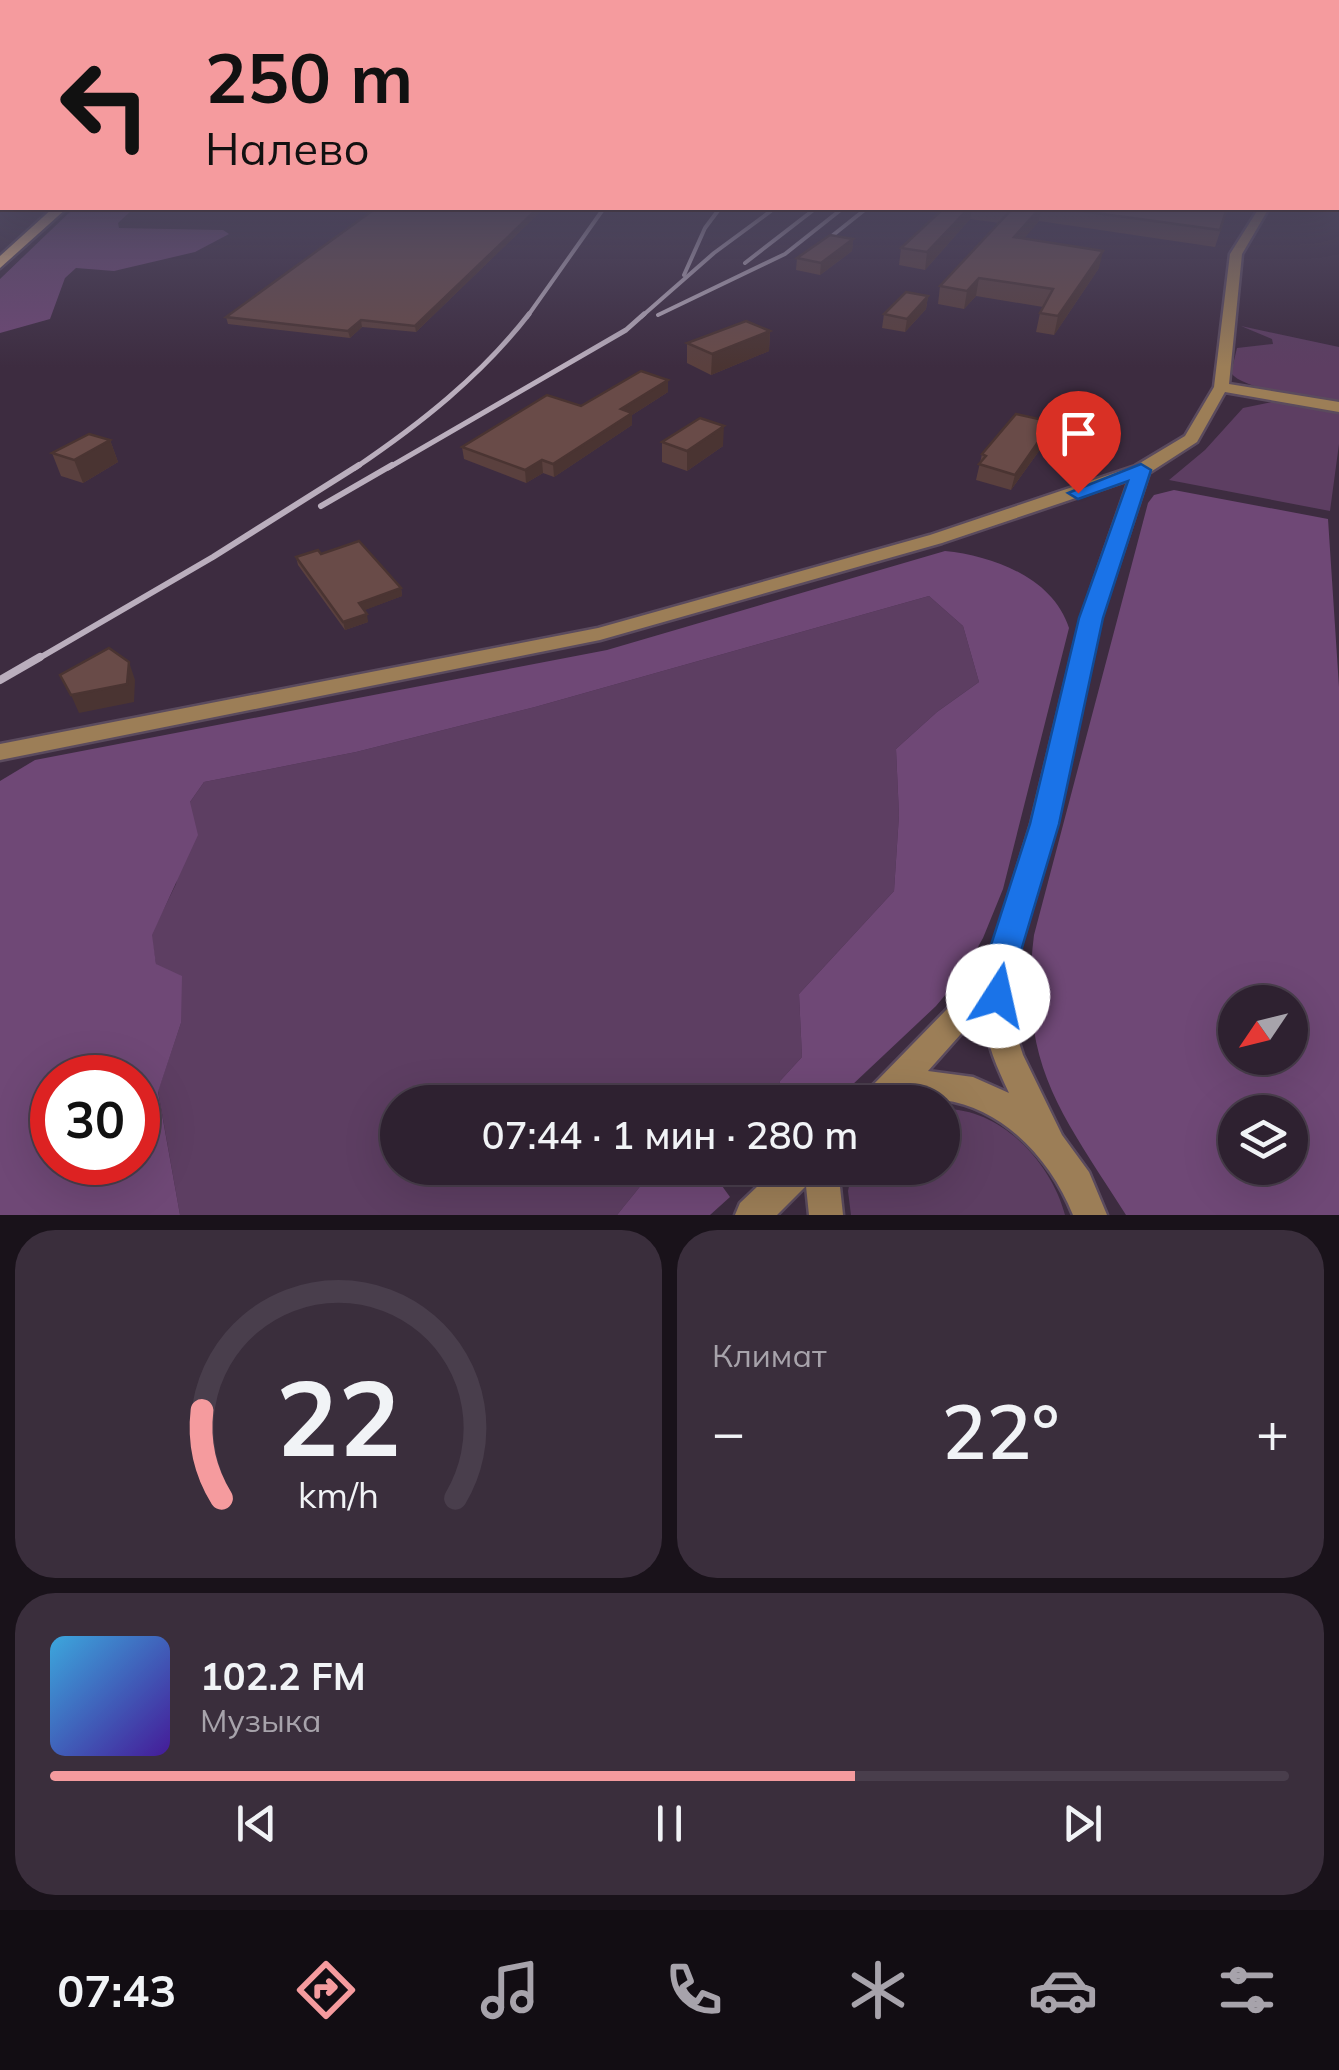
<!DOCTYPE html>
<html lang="ru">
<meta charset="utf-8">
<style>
:root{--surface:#2e2130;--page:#3a2e3c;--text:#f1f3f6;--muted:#a7a3ab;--line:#493e4c;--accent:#f59b9e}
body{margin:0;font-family:Mulish,sans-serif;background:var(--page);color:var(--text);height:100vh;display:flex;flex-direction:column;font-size:38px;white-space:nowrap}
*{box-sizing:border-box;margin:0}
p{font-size:32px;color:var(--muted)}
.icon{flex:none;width:55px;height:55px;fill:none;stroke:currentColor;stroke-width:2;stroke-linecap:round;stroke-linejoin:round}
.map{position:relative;height:1215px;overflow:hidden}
.sheet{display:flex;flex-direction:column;gap:15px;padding:15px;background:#19121a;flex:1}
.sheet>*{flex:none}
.banner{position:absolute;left:0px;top:0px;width:1340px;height:210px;box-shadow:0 10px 40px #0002,0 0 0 2px var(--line);background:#f59b9e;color:#111;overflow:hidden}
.needle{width:65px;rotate:235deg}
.controls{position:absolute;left:1218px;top:985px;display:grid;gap:20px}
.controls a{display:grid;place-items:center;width:90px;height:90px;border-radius:50%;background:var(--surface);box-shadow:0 10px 40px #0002,0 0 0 2px var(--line);font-size:50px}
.speed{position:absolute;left:30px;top:1055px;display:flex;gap:20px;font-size:50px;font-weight:700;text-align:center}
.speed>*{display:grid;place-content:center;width:130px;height:130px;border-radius:50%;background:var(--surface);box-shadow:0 10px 40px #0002,0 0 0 2px var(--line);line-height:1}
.speed .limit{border:15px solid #d22;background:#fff;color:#111}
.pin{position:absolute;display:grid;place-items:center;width:85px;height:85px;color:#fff;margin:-102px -42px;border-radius:50% 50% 50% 0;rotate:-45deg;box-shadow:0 0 10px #0007}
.pin .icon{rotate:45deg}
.me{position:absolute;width:110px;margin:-55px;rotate:10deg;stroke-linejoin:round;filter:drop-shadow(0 0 8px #0008)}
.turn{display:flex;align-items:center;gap:35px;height:210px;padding:0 40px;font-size:45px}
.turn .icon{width:130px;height:130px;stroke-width:2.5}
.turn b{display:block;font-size:70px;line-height:85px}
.big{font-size:75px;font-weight:600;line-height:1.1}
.sheet .tile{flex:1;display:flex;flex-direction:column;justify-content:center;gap:15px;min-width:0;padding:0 35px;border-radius:40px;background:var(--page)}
.sheet .dial{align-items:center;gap:0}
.dial svg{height:260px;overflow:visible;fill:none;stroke:var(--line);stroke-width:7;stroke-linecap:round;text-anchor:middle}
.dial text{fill:var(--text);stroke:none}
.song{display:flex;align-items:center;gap:30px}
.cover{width:120px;height:120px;border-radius:15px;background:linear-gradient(135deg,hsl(200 70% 55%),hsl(260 70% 35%))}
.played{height:10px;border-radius:5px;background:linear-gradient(90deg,var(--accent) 65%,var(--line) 65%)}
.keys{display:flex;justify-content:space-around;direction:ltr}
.heat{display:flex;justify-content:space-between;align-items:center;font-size:55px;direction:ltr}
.sheet .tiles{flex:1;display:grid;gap:15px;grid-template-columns:1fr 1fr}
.tile:last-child{grid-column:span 2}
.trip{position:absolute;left:380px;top:1085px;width:580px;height:100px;border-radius:50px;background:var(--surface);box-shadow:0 10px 40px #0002,0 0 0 2px var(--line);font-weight:600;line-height:100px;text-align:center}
.menu{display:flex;height:160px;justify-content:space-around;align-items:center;background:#120d13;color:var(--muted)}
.menu .icon{width:70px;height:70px}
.menu .selected{color:var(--accent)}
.menu b{font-size:45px;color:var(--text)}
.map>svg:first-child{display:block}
</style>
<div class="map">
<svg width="1339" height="1215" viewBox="0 0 1339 1215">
<rect width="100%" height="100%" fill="#3d2c40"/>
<g fill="#5d3e62">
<path d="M1241 326 1339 347V401C1313 396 1246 392 1231 373L1237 348 1273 344 1272 339Z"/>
<path d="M1272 402 1339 412V444L1330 511 1169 480 1205 450 1243 408Z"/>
<path d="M929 596 963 626 979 682 937 712 896 749 899 815 894 891 799 994 802 1057 780 1081 777 1102H398V1168H655L617 1215H180L158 1091 181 1023 156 964 151 935 176 884 190 802 204 782 356 752 535 707Z"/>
<path d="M943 1109C1001 1108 1051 1162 1065 1215H851L848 1191 853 1168H942Z"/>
</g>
<g fill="#6f4876" fill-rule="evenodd">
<path d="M74 208H254L231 212 132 210 118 223 119 228 223 230 229 234 195 252 114 271 76 268 65 278 50 319 0 333V279Z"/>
<path d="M1174 490 1328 519 1339 687V1215H1126C1060 1111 1018 1064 1034 935L1148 503 1154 495ZM1235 1002H1290V1058H1235ZM1235 1112H1290V1168H1235Z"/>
<path d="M945 551C994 556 1053 578 1069 628L1003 889 983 938 962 975 936 1006 834 1102H777L780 1081 802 1057 799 994 894 891 899 815 896 749 937 712 979 682 963 626 929 596 535 707 356 752 204 782 190 802 198 835 152 935 156 964 182 976 181 1023 158 1092 180 1215H0V781L35 760 607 650ZM52 1078H138V1162H52Z"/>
<path d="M655 1168H709L730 1197 710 1215H617Z"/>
</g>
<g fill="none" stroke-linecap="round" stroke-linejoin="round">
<defs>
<g id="minor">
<path d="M1259 208H1269L1242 254 1229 384 1339 402V412L1225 392 1197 442 1149 473 1101 618 1057 824 1019 951 1013 996 1014 1027 1023 1055 1062 1135 1089 1172 1107 1215H1073C1051 1160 1004 1108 943 1100 915 1097 884 1104 856 1102L861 1091 870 1088 950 1006 991 953 1031 824 1081 618 1129 480 942 543 600 640 0 760V744L598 628 930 535 1135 466 1185 436 1214 387 1230 254ZM984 1008C984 1039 996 1065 1009 1093L973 1077 928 1071Z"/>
<path d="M777 1168H844L840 1187 843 1215H809L806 1186 777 1215H735L740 1203Z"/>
</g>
<path id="primary" d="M53 208H67L0 268V256Z"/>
</defs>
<use href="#minor" stroke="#5b4b5e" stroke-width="5"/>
<use href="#primary" stroke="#5b4b5e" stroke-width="5"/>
<use href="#minor" fill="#9c7e57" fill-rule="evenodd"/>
<use href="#primary" fill="#fccb8a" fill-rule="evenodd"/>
<g stroke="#baaebd" stroke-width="4">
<path d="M813 251 867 208"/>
<path d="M745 263 816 208"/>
<path d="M684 275 705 228 720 208"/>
<path d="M658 315 785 254 843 208"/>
<path d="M527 317 604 208"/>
<path d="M641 317 714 253 775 208"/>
</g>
<g stroke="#baaebd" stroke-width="5">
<path d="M355 468C420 424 481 376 529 314"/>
<path d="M388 468 626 330 644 314"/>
</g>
<g stroke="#baaebd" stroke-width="6">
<path d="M321 506 392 465"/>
<path d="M36 660 213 557 359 465"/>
</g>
<path stroke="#baaebd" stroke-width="8" d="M0 680 40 657"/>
</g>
<g fill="#5a403e">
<path d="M376 208H544L416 332 362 327 350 338 228 324 226 317Z"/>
<path d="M944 208H1228L1215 247 1039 221 1024 238 1099 268 1054 335 1036 332 1040 313 1043 307 976 296 964 309 938 304 940 286 999 223 970 219 925 270 899 265 901 248Z"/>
<path d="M853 239 852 251 820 275 796 270 797 258Z"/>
<path d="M928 296 926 309 905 332 882 328 884 314Z"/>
<path d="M770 331 769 351 711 375 687 363V343Z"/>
<path d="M668 392 632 415V425L554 477 543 473 526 483 464 459 462 447 581 406Z"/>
<path d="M1049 437 1011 490 976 480 982 454Z"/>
<path d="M110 440 118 462 83 483 61 476 52 453Z"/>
<path d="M662 442 723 446 687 471 662 462Z"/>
<path d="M321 554 401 588 402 596 364 610 368 622 345 630 298 565 296 557Z"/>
</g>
<g fill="#4a3432">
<path d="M538 208H544L416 332 415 326Z"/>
<path d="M969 208H972L970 219 925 270 927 252Z"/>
<path d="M1040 208H1041L1039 221 1011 254 1014 237Z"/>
<path d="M853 239 852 251 820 275 821 263Z"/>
<path d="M1103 251 1099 268 1054 335 1058 316Z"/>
<path d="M979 278 976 296 964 309 967 291Z"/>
<path d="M928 296 926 309 905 332 907 319Z"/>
<path d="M361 320 362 327 350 338 348 331Z"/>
<path d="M770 331 769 351 711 375 712 354Z"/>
<path d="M668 380V392L632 415V425L554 477 553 464 621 409Z"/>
<path d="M1052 422 1049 437 1011 490 1015 475Z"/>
<path d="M724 426 723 446 687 471V451Z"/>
<path d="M110 440 118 462 83 483 74 460Z"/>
<path d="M542 460 543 473 526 483 525 470Z"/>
<path d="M401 588 402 596 360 612 359 603Z"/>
<path d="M367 614 368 622 345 630 343 622Z"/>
<path d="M129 662 135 680 134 702 79 713 71 695Z"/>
</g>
<g fill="#694b48" stroke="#4a3432" stroke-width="2.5">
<path d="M376 208H538L415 326 361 320 348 331 226 317Z"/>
<path d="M944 208H969L927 252 901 248Z"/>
<path d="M1005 208H1040L1014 237 1103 251 1058 316 1040 313 1053 289 979 278 967 291 940 286 1012 209Z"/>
<path d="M1059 208H1227L1220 230Z"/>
<path d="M830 235 853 239 821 263 797 258Z"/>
<path d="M906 292 928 296 907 319 884 314Z"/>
<path d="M746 321 770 331 712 354 687 343Z"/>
<path d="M641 371 668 380 621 409 632 413 553 464 542 460 525 470 462 447 547 395 581 406Z"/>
<path d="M1016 414 1052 422 1015 475 979 464 986 456 982 454Z"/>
<path d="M700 418 724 426 687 451 662 442Z"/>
<path d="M89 434 110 440 74 460 52 453Z"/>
<path d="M359 541 401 588 359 603 367 614 343 622 296 557 318 550 321 554Z"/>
<path d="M109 648 129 662 127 684 71 695 60 675Z"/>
</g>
<linearGradient id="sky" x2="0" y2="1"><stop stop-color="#221823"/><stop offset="0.54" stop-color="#514b64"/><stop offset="1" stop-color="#514b64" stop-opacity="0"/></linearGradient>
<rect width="1339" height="367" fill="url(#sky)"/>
<path fill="#1a73e8" stroke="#114b97" stroke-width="2.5" d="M1141 464 1151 470 1103 618 1059 824 1021 951 1009 1006 998 1010 986 1006 981 996 989 951 1030 824 1079 618 1128 481 1078 499 1068 493Z"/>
</svg>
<div class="controls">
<a><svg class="needle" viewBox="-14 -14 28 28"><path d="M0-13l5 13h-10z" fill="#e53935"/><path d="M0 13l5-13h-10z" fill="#a7a3ab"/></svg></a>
<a><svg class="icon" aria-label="layers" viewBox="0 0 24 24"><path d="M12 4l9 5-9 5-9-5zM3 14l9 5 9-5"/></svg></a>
</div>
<div class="speed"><div class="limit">30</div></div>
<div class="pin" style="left:1078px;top:493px;background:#d93025"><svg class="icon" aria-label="arrive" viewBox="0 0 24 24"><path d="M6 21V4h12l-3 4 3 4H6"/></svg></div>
<svg class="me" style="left:998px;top:996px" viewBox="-20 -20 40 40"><circle r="19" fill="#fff"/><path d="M0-13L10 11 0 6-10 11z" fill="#1a73e8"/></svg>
<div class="trip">07:44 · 1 мин · 280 m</div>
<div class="banner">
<div class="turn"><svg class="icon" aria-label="left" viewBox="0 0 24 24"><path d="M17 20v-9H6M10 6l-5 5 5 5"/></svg><div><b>250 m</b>Налево</div></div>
</div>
</div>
<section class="sheet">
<div class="tiles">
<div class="tile dial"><svg viewBox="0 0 100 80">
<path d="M14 69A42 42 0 1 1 86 69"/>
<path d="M14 69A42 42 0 0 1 8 42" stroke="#f59b9e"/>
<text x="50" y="56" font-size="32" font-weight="700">22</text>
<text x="50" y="72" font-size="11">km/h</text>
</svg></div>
<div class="tile"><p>Климат</p>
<div class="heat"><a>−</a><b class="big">22°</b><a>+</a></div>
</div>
<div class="tile">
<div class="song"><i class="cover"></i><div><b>102.2 FM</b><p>Музыка</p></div></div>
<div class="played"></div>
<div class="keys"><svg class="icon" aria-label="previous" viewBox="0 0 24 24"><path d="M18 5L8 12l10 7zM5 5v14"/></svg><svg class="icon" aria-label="pause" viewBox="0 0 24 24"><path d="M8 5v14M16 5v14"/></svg><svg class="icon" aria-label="next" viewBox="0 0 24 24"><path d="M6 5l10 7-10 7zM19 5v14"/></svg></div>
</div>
</div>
</section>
<nav class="menu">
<b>07:43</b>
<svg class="icon selected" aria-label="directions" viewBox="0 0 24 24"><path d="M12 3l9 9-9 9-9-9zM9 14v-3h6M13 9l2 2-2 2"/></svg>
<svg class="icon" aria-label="music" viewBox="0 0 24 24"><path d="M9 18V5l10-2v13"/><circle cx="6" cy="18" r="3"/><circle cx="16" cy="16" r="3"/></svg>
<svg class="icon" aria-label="phone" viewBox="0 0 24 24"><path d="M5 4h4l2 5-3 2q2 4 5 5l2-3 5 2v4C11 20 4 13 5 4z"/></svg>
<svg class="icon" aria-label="climate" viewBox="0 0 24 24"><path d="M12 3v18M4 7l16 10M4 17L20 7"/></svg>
<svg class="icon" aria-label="car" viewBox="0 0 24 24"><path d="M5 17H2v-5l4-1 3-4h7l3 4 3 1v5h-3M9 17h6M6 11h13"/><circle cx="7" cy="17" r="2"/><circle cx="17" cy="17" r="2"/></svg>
<svg class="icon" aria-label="filters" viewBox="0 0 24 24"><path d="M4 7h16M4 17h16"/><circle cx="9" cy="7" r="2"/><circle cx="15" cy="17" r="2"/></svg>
</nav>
